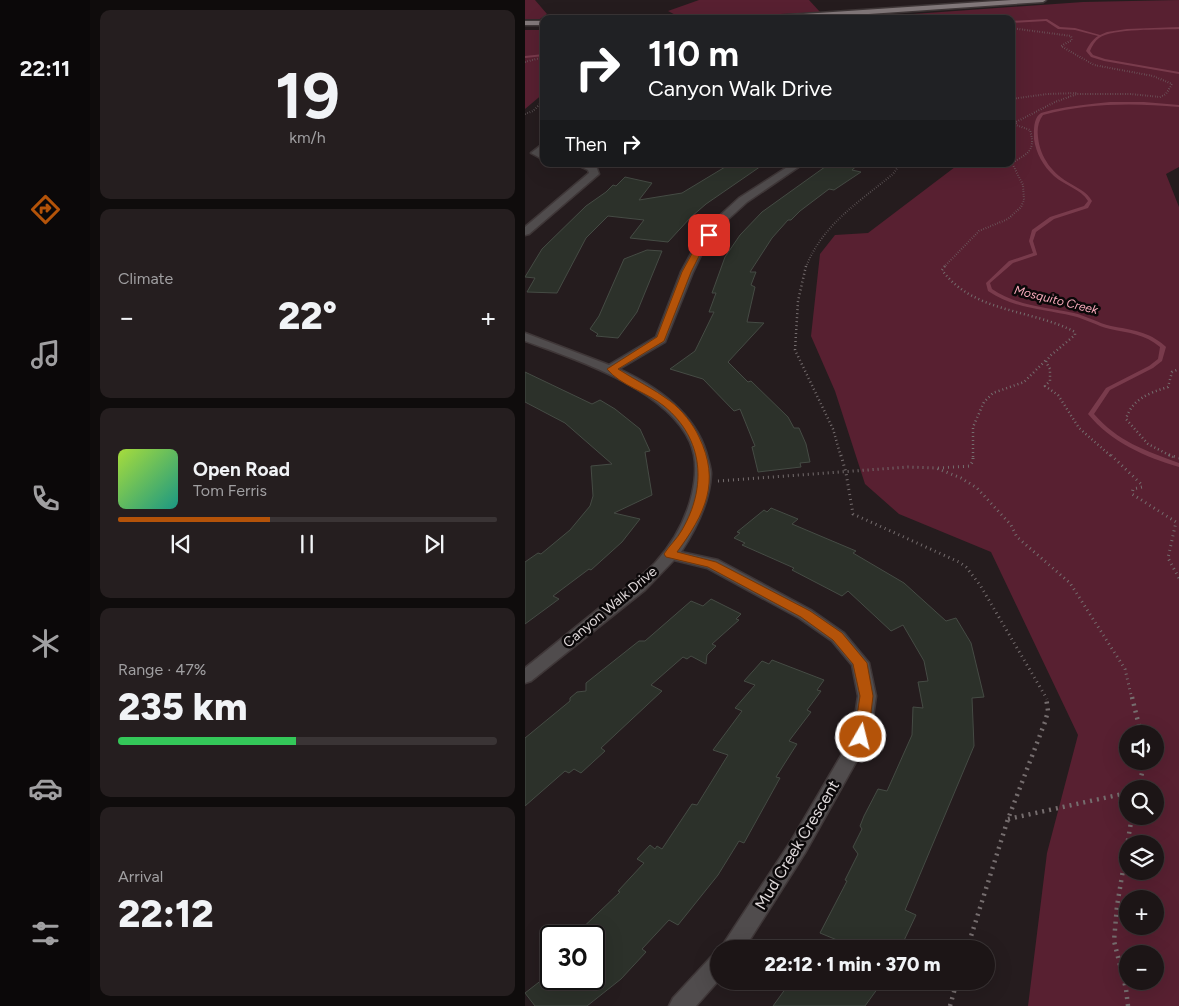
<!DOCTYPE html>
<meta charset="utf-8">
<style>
:root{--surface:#1c1516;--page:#251e1f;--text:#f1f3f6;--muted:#a09fa1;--line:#3a3435;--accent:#b45309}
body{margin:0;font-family:Figtree,sans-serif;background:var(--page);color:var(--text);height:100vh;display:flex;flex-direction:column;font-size:19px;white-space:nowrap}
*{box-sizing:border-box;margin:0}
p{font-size:16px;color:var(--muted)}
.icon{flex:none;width:28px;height:28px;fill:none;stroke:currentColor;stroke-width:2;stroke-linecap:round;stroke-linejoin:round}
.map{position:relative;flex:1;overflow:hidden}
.sheet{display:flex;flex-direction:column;gap:10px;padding:10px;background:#0f0c0c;width:435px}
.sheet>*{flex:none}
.guide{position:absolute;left:15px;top:15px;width:475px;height:152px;border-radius:10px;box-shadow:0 5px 20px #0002,0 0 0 1px var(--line);background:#202124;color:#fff;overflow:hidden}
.buttons{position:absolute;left:594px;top:725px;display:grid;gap:10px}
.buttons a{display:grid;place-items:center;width:45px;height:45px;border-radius:50%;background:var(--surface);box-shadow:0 5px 20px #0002,0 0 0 1px var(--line);font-size:25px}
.speed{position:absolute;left:15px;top:925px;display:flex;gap:10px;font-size:25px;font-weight:700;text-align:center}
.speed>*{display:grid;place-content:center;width:65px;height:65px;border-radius:50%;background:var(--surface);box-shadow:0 5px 20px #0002,0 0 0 1px var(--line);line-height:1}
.speed .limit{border:2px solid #111;border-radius:8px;background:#fff;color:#111}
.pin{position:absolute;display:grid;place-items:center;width:42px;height:42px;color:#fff;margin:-21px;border-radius:10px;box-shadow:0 2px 8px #0006}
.me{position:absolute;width:55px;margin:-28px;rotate:8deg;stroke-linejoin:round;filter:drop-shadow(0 0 4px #0008)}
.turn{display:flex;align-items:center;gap:18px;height:105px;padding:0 25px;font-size:22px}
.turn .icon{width:65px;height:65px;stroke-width:2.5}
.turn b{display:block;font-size:35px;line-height:42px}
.then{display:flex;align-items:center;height:48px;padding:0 25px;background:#0003;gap:10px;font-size:19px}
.big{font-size:38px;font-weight:800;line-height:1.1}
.sheet .tile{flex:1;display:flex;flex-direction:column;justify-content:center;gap:8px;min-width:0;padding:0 18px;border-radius:10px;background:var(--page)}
.sheet .dial{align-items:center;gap:0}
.dial b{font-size:65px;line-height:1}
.song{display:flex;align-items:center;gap:15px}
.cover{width:60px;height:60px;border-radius:8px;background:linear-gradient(135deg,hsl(80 70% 55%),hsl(170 70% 35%))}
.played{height:5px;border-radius:2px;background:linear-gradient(90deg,var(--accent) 40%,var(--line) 40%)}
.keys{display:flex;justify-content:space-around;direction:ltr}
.heat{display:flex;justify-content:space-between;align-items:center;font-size:28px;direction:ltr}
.charge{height:8px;border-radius:4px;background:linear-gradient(90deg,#34c759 47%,var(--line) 0)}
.trip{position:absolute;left:185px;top:940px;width:285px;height:50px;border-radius:25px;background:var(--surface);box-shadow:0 5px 20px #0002,0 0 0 1px var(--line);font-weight:800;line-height:50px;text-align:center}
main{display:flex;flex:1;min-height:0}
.dock{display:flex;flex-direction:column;width:90px;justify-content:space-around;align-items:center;background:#0b0809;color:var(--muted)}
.dock .icon{width:35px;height:35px}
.dock .selected{color:var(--accent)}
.dock b{font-size:22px;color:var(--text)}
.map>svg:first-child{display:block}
</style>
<main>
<nav class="dock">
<b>22:11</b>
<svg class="icon selected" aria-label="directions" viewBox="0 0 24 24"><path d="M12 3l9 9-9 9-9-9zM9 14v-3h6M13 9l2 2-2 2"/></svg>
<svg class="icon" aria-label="music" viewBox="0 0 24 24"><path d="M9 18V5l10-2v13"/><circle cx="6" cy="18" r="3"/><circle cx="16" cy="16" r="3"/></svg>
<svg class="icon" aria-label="phone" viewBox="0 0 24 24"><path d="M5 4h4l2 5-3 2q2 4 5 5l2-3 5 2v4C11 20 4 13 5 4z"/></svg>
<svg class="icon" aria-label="climate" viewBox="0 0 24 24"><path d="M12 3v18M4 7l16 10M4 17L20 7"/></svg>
<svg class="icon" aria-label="car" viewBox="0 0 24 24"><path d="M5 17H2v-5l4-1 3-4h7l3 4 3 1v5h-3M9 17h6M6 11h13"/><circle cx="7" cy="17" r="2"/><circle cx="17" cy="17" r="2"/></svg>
<svg class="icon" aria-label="filters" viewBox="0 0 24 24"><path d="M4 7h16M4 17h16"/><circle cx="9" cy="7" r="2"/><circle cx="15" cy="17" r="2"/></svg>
</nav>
<section class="sheet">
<div class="tile dial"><b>19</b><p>km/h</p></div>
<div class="tile"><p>Climate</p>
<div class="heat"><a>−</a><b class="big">22°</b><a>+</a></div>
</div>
<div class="tile">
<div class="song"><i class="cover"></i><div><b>Open Road</b><p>Tom Ferris</p></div></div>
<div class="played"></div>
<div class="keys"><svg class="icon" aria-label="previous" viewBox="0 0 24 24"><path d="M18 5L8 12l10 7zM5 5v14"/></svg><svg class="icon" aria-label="pause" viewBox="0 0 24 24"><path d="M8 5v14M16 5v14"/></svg><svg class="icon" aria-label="next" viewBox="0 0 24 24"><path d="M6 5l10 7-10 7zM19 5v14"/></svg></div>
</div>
<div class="tile"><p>Range · 47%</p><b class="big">235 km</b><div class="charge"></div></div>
<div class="tile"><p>Arrival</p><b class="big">22:12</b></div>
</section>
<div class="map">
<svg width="654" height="1006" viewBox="0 0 654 1006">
<rect width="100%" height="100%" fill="#251c1e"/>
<g fill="#582031" fill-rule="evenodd">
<path d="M0 0H10L22 14 15 19H0Z"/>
<path d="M174 0H284L295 12 158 19 143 11Z"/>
<path d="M654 0V167L641 174 654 207V1006H503L522 853 553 735 466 552 374 514 340 484 310 391 286 336 295 254 310 235 343 233 430 167 431 164H486V19H318L558 2ZM602 734H630V761H602ZM602 789H630V816H602ZM602 844H630V871H602ZM602 899H630V926H602ZM602 954H630V981H602Z"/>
<path d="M0 30H19V93L0 109Z"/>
</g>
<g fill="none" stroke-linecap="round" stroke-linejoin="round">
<g fill="#793b4c" fill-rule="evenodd">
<path d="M522 19 535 27 550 28 575 35 582 32 602 29 654 27V29C636 30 588 28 574 38 570 41 567 46 565 51L568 55 580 59 654 72V74L579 61 566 57 561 51C564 45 567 40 573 36L550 30 533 29 521 21 486 23V21Z"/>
<path d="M19 54V56L0 58V56Z"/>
<path d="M585 102H619L654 105V107C607 103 564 103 518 115 513 122 512 129 513 137 515 158 528 174 546 184 554 189 562 192 567 201L563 208 529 219 511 232 508 241 512 254V255L488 263 465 283 467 289C492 306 520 307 549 313 562 316 573 323 586 326 607 330 623 331 640 346L641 347 637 361 628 368 585 390 569 414C592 441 621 451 654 463V467C620 457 586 442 563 414L581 388 624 366 633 359 635 347C620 334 604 333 585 329 572 326 561 319 548 316 518 309 490 309 463 291L461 283 484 261 508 253 504 241 507 230 525 217 559 206 563 201C556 189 539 185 529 176 518 166 511 153 509 139 509 131 508 118 516 113 519 112 524 111 527 110 546 106 566 104 585 102Z"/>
</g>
</g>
<g fill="#2c312a" stroke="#454b44">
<path d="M205 164H239L181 204 166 217 143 242 105 238 119 220 83 216 61 238 32 293 2 292 10 278 0 277 17 249 61 206 81 192 88 185 91 186 100 177 127 183 114 200 157 193Z"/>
<path d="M304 164H334L327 170 336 172 309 190 304 189 275 211 266 220H263L247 238 225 272H231L226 285 230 287 222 322 239 323 203 362 223 382 226 381 263 417 269 428H274L281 444 285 462 275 463 276 467 233 472 227 447 230 446 215 409 209 411 178 379 145 369 170 351 189 312H184L191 293H187L200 257 215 235 237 212Z"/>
<path d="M122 250 137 251 112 312 93 338 71 336 73 334 65 329 74 316 99 259Z"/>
<path d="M0 372 67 404 75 400 90 409 115 429 125 451 120 452 127 495 89 513 115 519 97 542 66 570 64 569 28 596 34 599 0 624V562L13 553 16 554 45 530 65 506 68 496 66 466 87 464 40 423 0 402Z"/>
<path d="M246 508 273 519 267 524 331 551 328 553 379 583 421 621 431 618 446 643 459 697 447 698 449 746 380 910 391 915 375 949H304L312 940 295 933 322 881 320 880 333 854 328 847 337 829 335 826 339 816 353 789 362 791 387 735 388 707 398 708 393 682 403 681 399 661 378 625 366 631 323 591 317 596 267 570 269 568 217 545 220 543 209 538 215 533 212 532 239 510 242 512Z"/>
<path d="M186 599 216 614 211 619 214 620 187 644 191 646 182 655 181 664 166 656 162 659 158 657 126 685 137 691 76 748 80 751 56 773 49 769 44 773 40 771 0 806V738L45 701V698L52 692 61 691V683L114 641H120L166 601 178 606Z"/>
<path d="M247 660 299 680 292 690 296 691 282 710 286 712 264 741 272 744 251 777 255 778 219 843 214 841 193 875 153 925 144 920 117 949 121 952 96 979 62 1006H10L0 993 18 979H69V936H49L95 892 93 891 119 863 112 859 125 845 130 849 132 846 137 849 167 804 172 805 203 755 188 750 217 711 210 708 230 685 219 681 237 661 244 664Z"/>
<path d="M266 981H358L340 1006H248Z"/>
</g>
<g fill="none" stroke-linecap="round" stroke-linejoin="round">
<defs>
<g id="minor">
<path d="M19 143 17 152 19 160 6 153Z"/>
<path d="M50 164H64L71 166 74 174 4 234 0 235V227L64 173 63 170Z"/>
<path d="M267 164H278L222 202 199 223 178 251 168 272 140 342 94 369C133 387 173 415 183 459 184 463 186 469 186 474 185 502 171 529 156 552L193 560 286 610 319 633 344 663 351 696 345 737 280 853 219 949H195L266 841 327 737 333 696 327 665 307 641 274 618 182 568 149 560 120 590 6 681 0 683V668C26 647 51 627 77 606 95 592 114 579 130 563 148 543 161 520 167 494 171 477 172 458 165 442 142 389 50 359 0 341V333L84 365 131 337 156 272 168 250 191 219 214 198Z"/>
<path d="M194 954V980L171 1006H144L148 998 186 957Z"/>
</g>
<g id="major">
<path d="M487 0H521L518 2 271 19H232L235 17Z"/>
<rect x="0" y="21" width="19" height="4"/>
</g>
</defs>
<use href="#minor" stroke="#3f3738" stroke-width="3"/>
<use href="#major" stroke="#3f3738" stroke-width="3"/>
<g stroke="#756d6e" stroke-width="2" stroke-dasharray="0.5 2" stroke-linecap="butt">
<path d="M0 62 19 57"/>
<path d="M486 99 522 94 553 93"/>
<path d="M0 114 8 111 19 100"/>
<path d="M281 267C297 225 334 202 368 174L375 164"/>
<path d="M419 267 454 231 483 219 496 207 499 200 498 185 487 163C503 153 511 151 505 130L491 125V122L530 102 552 94H606L635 97 641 94 647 84 628 76 569 65 536 46 547 40 546 36 486 28"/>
</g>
<g stroke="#756d6e" stroke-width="2.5" stroke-dasharray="1 3" stroke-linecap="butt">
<path d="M281 266 273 301 270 350 308 429 316 457"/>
<path d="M420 266 417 270C448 313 507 309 550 332V335L525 356 521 362 525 369V381L520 386 533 395 554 428 587 457"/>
<path d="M448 457V427L459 402 468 393 499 382 521 360"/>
<path d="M648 457 623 444 601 419C607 399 624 393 643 387L647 372 654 369"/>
</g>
<g stroke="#756d6e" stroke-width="3" stroke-dasharray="1 4" stroke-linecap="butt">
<path d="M316 455 321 473 328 514 434 562 441 567 455 585 522 699"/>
<path d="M586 455 616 484 617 487 608 489 607 494 651 522 643 558 654 578"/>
<path d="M644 455 654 458"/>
<path d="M413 468 445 466 448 461V455"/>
<path d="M193 481 383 467 411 468 436 478 452 488 486 525 492 537 545 583 600 669 607 699"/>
</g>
<g stroke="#756d6e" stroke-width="4.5" stroke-dasharray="2 5" stroke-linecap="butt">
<path d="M607 697 616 734"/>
<path d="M613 789 620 761"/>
<path d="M483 819 602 793"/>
<path d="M442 949 483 819 520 722 523 711 521 697"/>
<path d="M425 1006 432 981"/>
<path d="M603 1006 601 989 589 941 592 906 607 816"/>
</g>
<use href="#minor" fill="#504c4d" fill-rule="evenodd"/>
<use href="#major" fill="#82787a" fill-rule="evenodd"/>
</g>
<path fill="#b45309" stroke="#753606" d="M181 234 188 235 177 250 166 272 139 341 93 369C110 380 129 389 145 401 157 410 168 424 174 437 196 482 180 514 152 552L191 562 285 611 317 633 342 663 348 696 343 737 341 741 336 742 331 741 329 737 335 696 328 664 308 640 276 617 183 567 141 557 139 554C144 546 152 539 157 530 182 487 179 439 139 406 122 392 96 386 82 369L132 337 157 272 169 250Z"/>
<g text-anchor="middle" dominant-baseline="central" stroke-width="5" stroke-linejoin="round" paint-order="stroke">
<g font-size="12" font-style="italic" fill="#fbacbe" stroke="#0b0809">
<text transform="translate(531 300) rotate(14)">Mosquito Creek</text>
</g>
<g font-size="14" fill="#e0dadb" stroke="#0b0809">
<text transform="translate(85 607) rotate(-40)">Canyon Walk Drive</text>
</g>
<g font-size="16" fill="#e0dadb" stroke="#0b0809">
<text transform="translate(272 845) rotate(-59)">Mud Creek Crescent</text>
</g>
</g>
</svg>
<div class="buttons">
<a><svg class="icon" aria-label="sound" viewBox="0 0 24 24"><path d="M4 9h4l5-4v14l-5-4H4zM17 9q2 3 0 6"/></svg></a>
<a><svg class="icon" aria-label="search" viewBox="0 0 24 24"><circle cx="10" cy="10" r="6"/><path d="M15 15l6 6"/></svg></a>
<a><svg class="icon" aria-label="layers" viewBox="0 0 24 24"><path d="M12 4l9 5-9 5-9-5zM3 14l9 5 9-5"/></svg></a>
<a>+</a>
<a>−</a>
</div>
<div class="speed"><div class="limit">30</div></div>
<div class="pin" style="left:184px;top:235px;background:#d93025"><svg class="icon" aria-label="arrive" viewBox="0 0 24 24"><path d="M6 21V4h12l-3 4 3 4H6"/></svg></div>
<svg class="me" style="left:336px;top:737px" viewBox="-20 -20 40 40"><circle r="17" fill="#b45309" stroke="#fff" stroke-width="3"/><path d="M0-11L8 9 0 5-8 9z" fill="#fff"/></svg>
<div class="trip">22:12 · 1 min · 370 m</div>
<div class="guide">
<div class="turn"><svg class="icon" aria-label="right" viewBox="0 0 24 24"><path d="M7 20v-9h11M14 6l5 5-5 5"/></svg><div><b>110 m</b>Canyon Walk Drive</div></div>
<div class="then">Then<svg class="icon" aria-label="right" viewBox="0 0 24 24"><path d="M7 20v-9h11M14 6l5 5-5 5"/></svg></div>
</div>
</div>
</main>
